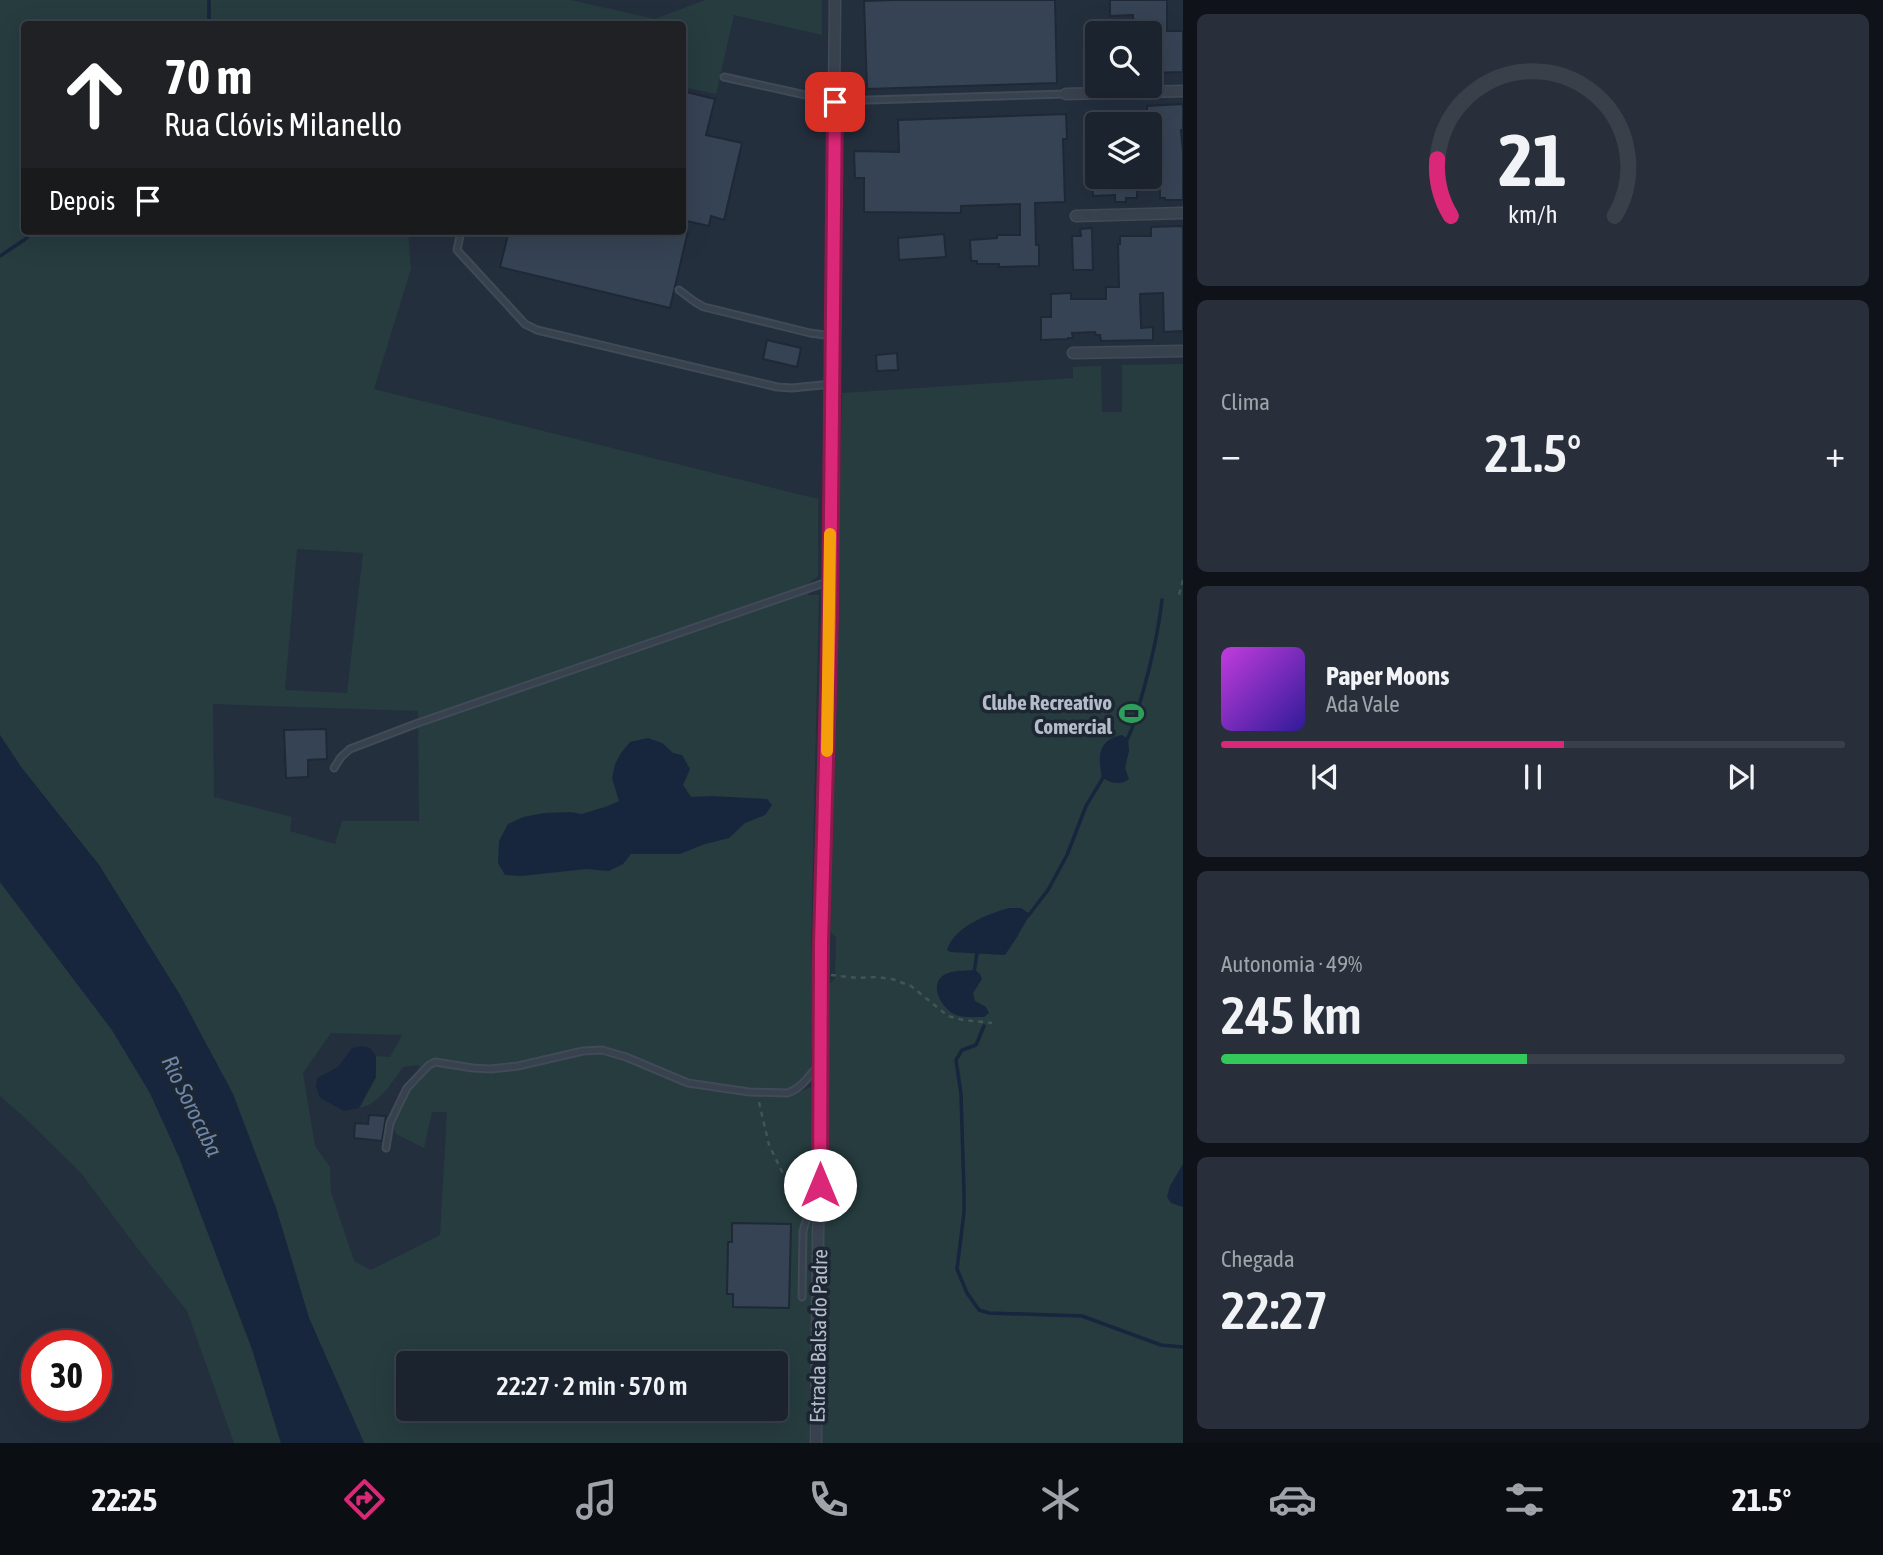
<!DOCTYPE html>
<html lang="pt">
<meta charset="utf-8">
<style>
:root{--surface:#1b232e;--page:#282f3a;--text:#f1f3f6;--muted:#a0a4aa;--line:#39404a;--accent:#db2777}
body{margin:0;font-family:"Asap Condensed",sans-serif;background:var(--page);color:var(--text);height:100vh;display:flex;flex-direction:column;font-size:26px;white-space:nowrap}
*{box-sizing:border-box;margin:0}
p{font-size:23px;color:var(--muted)}
.icon{flex:none;width:38px;height:38px;fill:none;stroke:currentColor;stroke-width:2;stroke-linecap:round;stroke-linejoin:round}
.map{position:relative;flex:1;overflow:hidden}
.drawer{display:flex;flex-direction:column;gap:14px;padding:14px;background:#0f1319;width:700px}
.drawer>*{flex:none}
.guide{position:absolute;left:21px;top:21px;width:665px;height:214px;border-radius:7px;box-shadow:0 7px 28px #0002,0 0 0 2px var(--line);background:#202124;color:#fff;overflow:hidden}
.tools{position:absolute;left:1085px;top:21px;display:grid;gap:14px}
.tools a{display:grid;place-items:center;width:77px;height:77px;border-radius:7px;background:var(--surface);box-shadow:0 7px 28px #0002,0 0 0 2px var(--line);font-size:35px}
.speed{position:absolute;left:21px;top:1330px;display:flex;gap:14px;font-size:35px;font-weight:700;text-align:center}
.speed>*{display:grid;place-content:center;width:91px;height:91px;border-radius:50%;background:var(--surface);box-shadow:0 7px 28px #0002,0 0 0 2px var(--line);line-height:1}
.speed .limit{border:10px solid #d22;background:#fff;color:#111}
.pin{position:absolute;display:grid;place-items:center;width:60px;height:60px;color:#fff;margin:-30px;border-radius:14px;box-shadow:0 4px 10px #0006}
.me{position:absolute;width:77px;margin:-38px;rotate:0deg;stroke-linejoin:round;filter:drop-shadow(0 0 5px #0008)}
.turn{display:flex;align-items:center;gap:24px;height:147px;padding:0 28px;font-size:32px}
.turn .icon{width:91px;height:91px;stroke-width:2.5}
.turn b{display:block;font-size:49px;line-height:60px}
.then{display:flex;align-items:center;height:66px;padding:0 28px;background:#0003;gap:14px;font-size:26px}
.big{font-size:52px;font-weight:600;line-height:1.1}
.drawer .tile{flex:1;display:flex;flex-direction:column;justify-content:center;gap:10px;min-width:0;padding:0 24px;border-radius:10px;background:var(--page)}
.drawer .dial{align-items:center;gap:0}
.dial svg{height:182px;overflow:visible;fill:none;stroke:var(--line);stroke-width:7;stroke-linecap:round;text-anchor:middle}
.dial text{fill:var(--text);stroke:none}
.song{display:flex;align-items:center;gap:21px}
.cover{width:84px;height:84px;border-radius:10px;background:linear-gradient(135deg,hsl(290 70% 55%),hsl(250 70% 35%))}
.played{height:7px;border-radius:4px;background:linear-gradient(90deg,var(--accent) 55%,var(--line) 55%)}
.keys{display:flex;justify-content:space-around;direction:ltr}
.heat{display:flex;justify-content:space-between;align-items:center;font-size:38px;direction:ltr}
.charge{height:10px;border-radius:5px;background:linear-gradient(90deg,#34c759 49%,var(--line) 0)}
.trip{position:absolute;left:396px;top:1351px;width:392px;height:70px;border-radius:7px;background:var(--surface);box-shadow:0 7px 28px #0002,0 0 0 2px var(--line);font-weight:600;line-height:70px;text-align:center}
.tabs{display:flex;height:112px;justify-content:space-around;align-items:center;background:#0b0e12;color:var(--muted)}
.tabs .icon{width:49px;height:49px}
.tabs .active{color:var(--accent)}
.tabs b{font-size:32px;color:var(--text)}
main{display:flex;flex:1;min-height:0}
.map>svg:first-child{display:block}
</style>
<main>
<div class="map">
<svg width="1183" height="1443" viewBox="0 0 1183 1443">
<rect width="100%" height="100%" fill="#242f3e"/>
<g fill="#263c3f" fill-rule="evenodd">
<path d="M0 0H571L655 19 705 0H822V35L734 15 716 94 683 87 682 24H24V231H408L411 269 374 389 818 499V576L807 585 808 595H819L811 942 813 979 811 1063 809 1070 794 1086 798 1092 814 1086V1175L807 1201 814 1205 812 1443H364L309 1318 276 1208 233 1094 180 995 99 865 21 767 0 735ZM297 549 363 553 347 693 285 690ZM213 704 418 711 419 821H342L335 844 290 831 292 817 214 797ZM331 1033 402 1035 390 1057 376 1056V1077L359 1108C379 1105 392 1082 403 1067L419 1065 421 1081 410 1089 393 1125 396 1134 424 1148 432 1112H447L440 1235 371 1270 354 1261 331 1192 330 1167 315 1146 303 1073ZM408 1363H775V1409H408Z"/>
<path d="M1183 364V1443H821L828 985 835 979 836 938 830 931 842 393 1073 378V367L1101 366 1102 412H1122V365Z"/>
<path d="M0 882 112 1030 150 1093 179 1157 252 1349 281 1443H234L187 1311 138 1249 81 1173 26 1119 0 1096Z"/>
</g>
<g fill="#17263c">
<path d="M0 735 21 767 99 865 180 995 233 1094 276 1208 309 1318 364 1443H281L252 1349 179 1157 150 1093 112 1030 0 882Z"/>
<path d="M1122 735 1128 739 1129 751 1125 768 1129 779C1120 786 1112 783 1102 778 1098 757 1097 740 1122 735Z"/>
<path d="M648 738 662 743 673 753 682 755 690 769 683 785 691 797 711 796 767 799 772 805 765 815 745 823 729 838 705 844 680 854H631L623 864 609 871 586 869 522 876 505 875 498 863 499 841 508 824 523 817 544 813 570 812 582 814 608 806 619 801 612 778 615 764 621 753 630 742Z"/>
<path d="M1009 908H1021L1030 914 1017 937 1005 955 950 952 947 950C954 927 987 914 1009 908Z"/>
<path d="M975 970 980 974 982 979 973 993 975 1001 986 1007 989 1013 984 1017C975 1017 964 1018 956 1015 941 1009 926 981 948 973 956 970 967 971 975 970Z"/>
<path d="M362 1046 370 1048 376 1056V1077L359 1108 344 1111 320 1098 316 1087 317 1078 338 1067 352 1048Z"/>
<path d="M1183 1164V1207L1171 1203 1167 1197 1170 1186Z"/>
</g>
<g fill="none" stroke-linecap="round" stroke-linejoin="round">
<g stroke="#17263c" stroke-width="3.5">
<path d="M206 24 209 19V0"/>
<path d="M0 256 24 240 35 231"/>
<path d="M1125 743C1133 730 1136 716 1140 702 1150 668 1158 635 1162 600"/>
<path d="M1028 916 1048 890 1067 855 1086 806 1104 776"/>
<path d="M974 973 977 953 979 951"/>
<path d="M984 1026 976 1045 962 1050 956 1060 961 1094 964 1193V1213L957 1269 967 1293 979 1310 989 1313 1082 1316 1161 1345 1183 1347"/>
</g>
</g>
<g fill="#364354" stroke="#1f2835" stroke-width="2">
<path d="M894 0H1055L1057 83 867 89 864 1Z"/>
<path d="M1110 0H1167V31H1183V72L1150 73V32H1133V15L1110 16Z"/>
<path d="M682 91 715 99 706 135 742 143 724 220 711 216 709 226 682 220Z"/>
<path d="M1183 104V130H1181L1183 152V200H1165V198H1160L1159 146 1150 147V124H1136V112H1147V106Z"/>
<rect x="1089" y="111" width="23" height="13"/>
<path d="M1066 114 1067 139H1063L1065 202 1035 203 1036 245H1039V266L999 267V264H977V261H971L970 240 997 238V235H1020V204L961 206V213L864 212V178H855L854 151 899 152 898 120Z"/>
<path d="M1092 177H1137V198H1126V202H1115V195L1093 196Z"/>
<path d="M1183 226V331L1164 332 1163 293 1140 294 1141 328 1153 327V340L1101 341 1100 335H1096L1095 332 1072 333 1073 338H1068V339L1041 340V317H1051V294L1071 293V299H1106V287H1119L1118 244H1120V236H1151V227Z"/>
<path d="M1092 228 1093 270H1073L1072 236H1081L1080 229Z"/>
<path d="M509 231H688L670 308 500 267Z"/>
<path d="M944 234 946 257 899 260 898 238Z"/>
<path d="M767 340 801 348 797 367 763 359Z"/>
<path d="M897 353 898 370 877 371 876 355Z"/>
<path d="M326 729 327 759 308 760V777L286 778 284 730Z"/>
<path d="M369 1115 386 1116 382 1141 354 1138 355 1123 368 1124Z"/>
<path d="M732 1223 791 1224 789 1308 733 1307V1294H727L728 1242H732Z"/>
</g>
<g fill="none" stroke-linecap="round" stroke-linejoin="round">
<defs>
<g id="service">
<path d="M724 77 810 96H835"/>
<path d="M835 101 1066 94"/>
<path d="M461 231 457 250 525 324 537 330 777 387 792 388 832 384"/>
<path d="M679 290 695 302 704 307 810 333 832 336"/>
<path d="M334 768 341 757 350 749 418 723 830 581"/>
<path d="M386 1148 390 1123 407 1088 429 1065 435 1062 473 1068 491 1069 518 1066 583 1051 602 1050 626 1057 688 1083 749 1092 787 1093C801 1089 809 1076 819 1064"/>
<path d="M802 1297 803 1231 815 1191"/>
</g>
<g id="minor">
<path d="M1066 94 1183 91"/>
<path d="M1076 216 1183 213"/>
<path d="M1073 353 1183 351"/>
<path d="M816 1443 821 943 829 617 835 0"/>
</g>
</defs>
<use href="#service" stroke="#414a57" stroke-width="9"/>
<use href="#minor" stroke="#414a57" stroke-width="13"/>
<g stroke="#3f5557" stroke-width="2.5" stroke-dasharray="5 5" stroke-linecap="butt">
<path d="M1183 580 1179 595 1183 596"/>
<path d="M831 975 857 978 876 977 892 979 911 986 948 1016 963 1020 992 1023"/>
<path d="M759 1102 769 1145 795 1198 799 1210"/>
</g>
<use href="#service" stroke="#38414e" stroke-width="5"/>
<use href="#minor" stroke="#38414e" stroke-width="10"/>
</g>
<g fill="none" stroke-linecap="round" stroke-linejoin="round">
<defs>
<path id="route" d="M820 1185 821 943 830 617 835 102"/>
</defs>
<use href="#route" stroke="#8e194d" stroke-width="18"/>
<use href="#route" stroke="#db2777" stroke-width="12"/>
<path stroke="#f59e0b" stroke-width="12" d="M827 751 830 534"/>
</g>
<defs>
<symbol id="stadium-bare" viewBox="-9 -9 18 18"><path d="M0-5a6.5 5 0 1 0 0 10a6.5 5 0 1 0 0-10ZM-3.5-1.8h7v3.6h-7Z" fill="#2e9e5b" stroke="#1d2633" stroke-width="2.5" paint-order="stroke"/></symbol>
</defs>
<g fill-rule="evenodd">
<use href="#stadium-bare" x="1114" y="696" width="35" height="35"/>
</g>
<g text-anchor="middle" dominant-baseline="central" stroke-width="7" stroke-linejoin="round" paint-order="stroke">
<g font-size="21" font-weight="bold" fill="#b4bcc9" stroke="#1d2633" text-anchor="end">
<text x="1112" y="702">Clube Recreativo<tspan x="1112" dy="24">Comercial</tspan></text>
</g>
<g font-size="21" fill="#b4bcc9" stroke="#1d2633">
<text transform="translate(818 1336) rotate(-89)">Estrada Balsa do Padre</text>
</g>
<g font-size="23" font-style="italic" fill="#6d86a8" stroke="#1d2633">
<text transform="translate(192 1106) rotate(64)">Rio Sorocaba</text>
</g>
</g>
</svg>
<div class="tools">
<a><svg class="icon" aria-label="search" viewBox="0 0 24 24"><circle cx="10" cy="10" r="6"/><path d="M15 15l6 6"/></svg></a>
<a><svg class="icon" aria-label="layers" viewBox="0 0 24 24"><path d="M12 4l9 5-9 5-9-5zM3 14l9 5 9-5"/></svg></a>
</div>
<div class="speed"><div class="limit">30</div></div>
<div class="pin" style="left:835px;top:102px;background:#d93025"><svg class="icon" aria-label="arrive" viewBox="0 0 24 24"><path d="M6 21V4h12l-3 4 3 4H6"/></svg></div>
<svg class="me" style="left:820px;top:1185px" viewBox="-20 -20 40 40"><circle r="19" fill="#fff"/><path d="M0-13L10 11 0 6-10 11z" fill="#db2777"/></svg>
<div class="trip">22:27 · 2 min · 570 m</div>
<div class="guide">
<div class="turn"><svg class="icon" aria-label="ahead" viewBox="0 0 24 24"><path d="M12 20V5M6 11l6-6 6 6"/></svg><div><b>70 m</b>Rua Clóvis Milanello</div></div>
<div class="then">Depois<svg class="icon" aria-label="arrive" viewBox="0 0 24 24"><path d="M6 21V4h12l-3 4 3 4H6"/></svg></div>
</div>
</div>
<section class="drawer">
<div class="tile dial"><svg viewBox="0 0 100 80">
<path d="M14 69A42 42 0 1 1 86 69"/>
<path d="M14 69A42 42 0 0 1 8 44" stroke="#db2777"/>
<text x="50" y="56" font-size="32" font-weight="700">21</text>
<text x="50" y="72" font-size="11">km/h</text>
</svg></div>
<div class="tile"><p>Clima</p>
<div class="heat"><a>−</a><b class="big">21.5°</b><a>+</a></div>
</div>
<div class="tile">
<div class="song"><i class="cover"></i><div><b>Paper Moons</b><p>Ada Vale</p></div></div>
<div class="played"></div>
<div class="keys"><svg class="icon" aria-label="previous" viewBox="0 0 24 24"><path d="M18 5L8 12l10 7zM5 5v14"/></svg><svg class="icon" aria-label="pause" viewBox="0 0 24 24"><path d="M8 5v14M16 5v14"/></svg><svg class="icon" aria-label="next" viewBox="0 0 24 24"><path d="M6 5l10 7-10 7zM19 5v14"/></svg></div>
</div>
<div class="tile"><p>Autonomia · 49%</p><b class="big">245 km</b><div class="charge"></div></div>
<div class="tile"><p>Chegada</p><b class="big">22:27</b></div>
</section>
</main>
<nav class="tabs">
<b>22:25</b>
<svg class="icon active" aria-label="directions" viewBox="0 0 24 24"><path d="M12 3l9 9-9 9-9-9zM9 14v-3h6M13 9l2 2-2 2"/></svg>
<svg class="icon" aria-label="music" viewBox="0 0 24 24"><path d="M9 18V5l10-2v13"/><circle cx="6" cy="18" r="3"/><circle cx="16" cy="16" r="3"/></svg>
<svg class="icon" aria-label="phone" viewBox="0 0 24 24"><path d="M5 4h4l2 5-3 2q2 4 5 5l2-3 5 2v4C11 20 4 13 5 4z"/></svg>
<svg class="icon" aria-label="climate" viewBox="0 0 24 24"><path d="M12 3v18M4 7l16 10M4 17L20 7"/></svg>
<svg class="icon" aria-label="car" viewBox="0 0 24 24"><path d="M5 17H2v-5l4-1 3-4h7l3 4 3 1v5h-3M9 17h6M6 11h13"/><circle cx="7" cy="17" r="2"/><circle cx="17" cy="17" r="2"/></svg>
<svg class="icon" aria-label="filters" viewBox="0 0 24 24"><path d="M4 7h16M4 17h16"/><circle cx="9" cy="7" r="2"/><circle cx="15" cy="17" r="2"/></svg>
<b>21.5°</b>
</nav>
